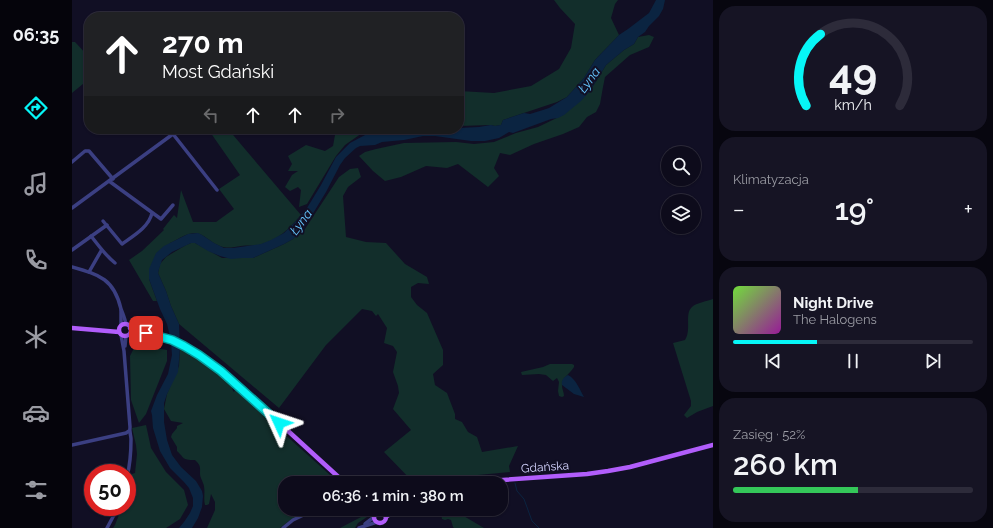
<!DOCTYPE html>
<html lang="pl">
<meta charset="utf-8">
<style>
:root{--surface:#0d0b1b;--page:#161424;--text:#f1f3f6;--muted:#9a9ba3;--line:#2d2b3a;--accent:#06f6f7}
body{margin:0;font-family:Raleway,sans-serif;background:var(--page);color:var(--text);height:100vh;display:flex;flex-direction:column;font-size:15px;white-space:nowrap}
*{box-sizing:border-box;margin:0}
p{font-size:13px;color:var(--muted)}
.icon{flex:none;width:22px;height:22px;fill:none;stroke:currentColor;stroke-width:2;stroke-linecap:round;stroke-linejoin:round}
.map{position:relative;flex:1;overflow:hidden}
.side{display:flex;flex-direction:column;gap:6px;padding:6px;background:#07060f;width:280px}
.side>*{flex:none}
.hud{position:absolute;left:12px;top:12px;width:380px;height:122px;border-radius:16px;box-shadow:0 1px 3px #0004,0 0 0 1px var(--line);background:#202124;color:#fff;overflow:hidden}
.controls{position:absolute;left:589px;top:146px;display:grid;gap:8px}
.controls a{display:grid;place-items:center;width:40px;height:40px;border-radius:50%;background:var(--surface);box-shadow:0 1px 3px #0004,0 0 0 1px var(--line);font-size:20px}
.speed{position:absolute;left:12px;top:464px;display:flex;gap:8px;font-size:20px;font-weight:700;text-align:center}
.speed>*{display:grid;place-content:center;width:52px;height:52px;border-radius:50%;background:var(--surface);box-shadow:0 1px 3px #0004,0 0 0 1px var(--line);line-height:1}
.speed .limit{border:6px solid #d22;background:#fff;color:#111}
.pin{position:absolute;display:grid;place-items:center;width:34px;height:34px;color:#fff;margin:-17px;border-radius:8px;box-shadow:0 2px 6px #0006}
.me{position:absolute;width:44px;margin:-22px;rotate:312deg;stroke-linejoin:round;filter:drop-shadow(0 0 3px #0008)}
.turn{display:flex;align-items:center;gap:14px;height:84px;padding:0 12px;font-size:18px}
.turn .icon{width:52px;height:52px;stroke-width:2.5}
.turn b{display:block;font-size:28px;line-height:34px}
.lanes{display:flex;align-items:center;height:38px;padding:0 12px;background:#0003;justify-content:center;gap:20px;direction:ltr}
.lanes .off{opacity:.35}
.big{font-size:30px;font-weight:600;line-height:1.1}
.side .widget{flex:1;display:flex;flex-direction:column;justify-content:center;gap:6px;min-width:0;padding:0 14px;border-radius:16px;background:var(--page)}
.side .dial{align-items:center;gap:0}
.dial svg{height:104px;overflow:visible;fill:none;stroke:var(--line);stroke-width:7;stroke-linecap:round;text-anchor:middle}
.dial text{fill:var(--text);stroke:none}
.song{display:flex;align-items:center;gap:12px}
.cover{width:48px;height:48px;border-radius:6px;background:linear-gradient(135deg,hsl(100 70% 55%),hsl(300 70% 35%))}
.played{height:4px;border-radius:2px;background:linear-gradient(90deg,var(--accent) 35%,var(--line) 35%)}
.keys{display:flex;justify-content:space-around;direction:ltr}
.heat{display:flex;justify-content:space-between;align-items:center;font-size:22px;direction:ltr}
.charge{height:6px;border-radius:3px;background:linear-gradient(90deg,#34c759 52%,var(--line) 0)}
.trip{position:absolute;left:206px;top:476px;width:230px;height:40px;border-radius:16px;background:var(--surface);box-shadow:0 1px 3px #0004,0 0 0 1px var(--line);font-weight:600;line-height:40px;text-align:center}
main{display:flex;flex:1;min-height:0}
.tab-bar{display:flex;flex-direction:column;width:72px;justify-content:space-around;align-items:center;background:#05040b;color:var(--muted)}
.tab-bar .icon{width:28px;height:28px}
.tab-bar .current{color:var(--accent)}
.tab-bar b{font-size:18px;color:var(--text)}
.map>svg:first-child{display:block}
</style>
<main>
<nav class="tab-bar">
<b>06:35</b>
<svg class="icon current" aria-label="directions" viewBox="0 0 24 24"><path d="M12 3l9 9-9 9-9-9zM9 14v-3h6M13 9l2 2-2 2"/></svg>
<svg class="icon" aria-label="music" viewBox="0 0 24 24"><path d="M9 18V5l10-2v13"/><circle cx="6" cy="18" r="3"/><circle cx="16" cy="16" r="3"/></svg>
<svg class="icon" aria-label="phone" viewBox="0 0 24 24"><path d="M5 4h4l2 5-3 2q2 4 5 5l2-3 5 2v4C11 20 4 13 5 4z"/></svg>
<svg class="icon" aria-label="climate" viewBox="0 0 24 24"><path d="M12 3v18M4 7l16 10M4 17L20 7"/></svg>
<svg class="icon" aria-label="car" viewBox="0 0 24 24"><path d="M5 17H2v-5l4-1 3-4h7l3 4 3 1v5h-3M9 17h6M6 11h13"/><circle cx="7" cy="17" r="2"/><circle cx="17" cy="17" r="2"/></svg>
<svg class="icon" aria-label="filters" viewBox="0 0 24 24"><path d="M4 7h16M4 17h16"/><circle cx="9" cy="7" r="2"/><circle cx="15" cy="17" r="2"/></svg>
</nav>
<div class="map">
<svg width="641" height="528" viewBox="0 0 641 528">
<rect width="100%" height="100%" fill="#110f24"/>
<g fill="#122e2b">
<path d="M482 0H546L543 4 539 18 547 35 523 60 512 78 495 97 485 102 431 120 429 125 423 126 419 125 387 126V91L422 93 459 86 487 69 499 48 503 24 488 8Z"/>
<path d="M577 35 582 37 577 47 558 55 533 77 531 87 528 104 524 112 515 117 507 127 491 134 462 144 438 155 428 153 422 168 427 176 416 187 386 164 375 168 354 166 329 177 313 181 301 171 287 156 293 152 304 149 332 143 384 142 402 144 422 142 444 133 466 127 491 115 497 110 518 91 534 65 552 50 562 44 566 37Z"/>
<path d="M0 42H3L17 57V79L0 93Z"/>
<path d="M136 129H156L229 215C218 228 205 241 187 245 182 246 175 245 169 246 162 247 155 249 148 246 141 244 130 233 124 233 114 233 107 239 98 243L77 279 85 301H81L57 260 70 251 92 230 91 229 102 215 105 218 109 190 121 222H144L162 209 147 189 168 175Z"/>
<path d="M271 129H319L305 130 290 133 273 145 264 156 235 204 227 207 229 190 226 187 218 191 213 187 220 175 226 171H216L220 164 216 156 234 145 253 151 261 146 263 135Z"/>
<path d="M286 168 289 177 276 187 271 196 274 237 294 242 314 243 333 264 355 277 357 284 346 283 339 287V297L345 305 355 313 371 350V365L361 374 363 385 375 393 383 414V419L390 422 396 432 405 437 410 452 446 446 437 466 438 472 406 475 399 479 376 483H342L312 452 339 430 321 409 327 393 326 386 321 372 325 352 321 346 312 343 315 328 306 314 304 316 300 311 290 309 254 345 207 408 107 324 99 306 94 291 86 273 88 264 94 257 114 245 119 243H123L150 258H181L212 244 221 239 226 234 231 232 267 177 278 169Z"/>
<path d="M641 299V406L625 412 615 418 612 415 619 406V401L601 343 613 340C620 330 612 314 620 307 624 303 636 301 641 299Z"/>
<path d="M63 346 77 347 95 350V361L74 414 67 423 59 400 58 356Z"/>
<path d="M108 348 117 353V355L118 356 119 354 121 355 120 357H121L123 356 150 377 160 387 161 391 162 392 163 390 193 416 196 422H199L267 483H213V509H239L217 521 208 528H135L143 510V502L139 494 137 504 135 505H133C131 498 134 490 131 483 130 480 128 477 128 474 128 466 129 466 123 460 109 460 113 458 105 451V447L99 437 100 434 105 428V426L111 423 99 421 92 409 95 394 107 366Z"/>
<path d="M478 364H500L502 365V367C498 374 489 378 490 386 490 389 492 392 492 396L490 397 487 396 486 391 487 382 485 378 481 381 474 375 467 374 450 375 449 372 471 367Z"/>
<path d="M74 425 79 448 94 472 112 490 116 505 108 519 94 528H41L43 525 50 507H55V486L57 475 63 473 65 454 64 445 60 428Z"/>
<path d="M285 509H293L296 513 295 517 286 523 283 528H268L289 517Z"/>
<path d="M368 509H385L390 515 412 528H382L381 527 379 520 376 519 373 520 370 519Z"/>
</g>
<g fill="#0b2441">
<path d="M584 0H593L591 9 587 16 577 26 573 32 566 37 562 44 552 50 534 65 518 91 509 101 492 115 486 118 479 119 441 133 437 132 427 138 413 141H399L363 136H351L332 140 310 142 303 145 288 146 284 148 273 158 268 165 254 192 231 230 221 239 212 244 181 258H170L159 259 148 256 136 251 123 243H119L100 252 90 260 87 269 86 273 94 291 99 306 107 324 108 348 106 372 95 394 92 403V422L95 440 100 455 109 467 124 481 130 491 131 496 130 507 126 518 120 528H107L112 522 118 513 121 506V498L117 488 112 482 98 468 88 451 81 428 80 415 79 411 85 395 96 374 100 355 99 341 95 324 88 309 77 279V269L84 253 92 246 116 234 126 233 130 235 142 243 152 248H161L189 244 199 240 212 233 224 221 235 208 249 185 264 157 278 143 295 134 312 131 338 129H387V128L407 127 419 125 423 126 429 125 431 120 452 113 458 114 471 110 477 108 495 97 512 78 523 60 547 35 556 29 577 13Z"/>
<path d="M496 375C504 379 508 390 512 397L502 394 490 385C489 380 492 377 496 375Z"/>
</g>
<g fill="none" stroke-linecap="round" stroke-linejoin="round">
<path stroke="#0b2441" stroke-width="1" d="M443 483 445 491 452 499 460 521 467 528"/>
<g stroke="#3b3f82" stroke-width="3.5">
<path d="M0 162 13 151H17L41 179"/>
<path d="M37 181 89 219 101 205"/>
<path d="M0 208 101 134 145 190"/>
<path d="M31 221 50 244C61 236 77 227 80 213"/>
<path d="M19 236C27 246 33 255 43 263"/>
<path d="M0 250 35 225"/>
<path d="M0 267C28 275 42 279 49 309 51 314 53 319 54 324"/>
<path d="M17 272 29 251"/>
<path d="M49 325V310"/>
<path d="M49 335 52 351 58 427C57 432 59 435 59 439 59 452 58 465 55 477"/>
<path d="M53 346 54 336"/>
<path d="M0 445 54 433 57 431"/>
<path d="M293 524 302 517"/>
<path d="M35 528 42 515 45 507"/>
<path d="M211 528 221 520 244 509"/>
<path d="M287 528 305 522"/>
</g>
<g stroke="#b15dfb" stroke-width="4.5">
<circle cx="53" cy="330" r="6"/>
<path d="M0 328 47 332"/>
<path d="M58 328 100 340 118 349 138 363 215 430 273 483"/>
<path d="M388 483 515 474 536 471 558 467 641 445"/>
<path d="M298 509 302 516"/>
<circle cx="308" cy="517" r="6"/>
<path d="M314 517 325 509"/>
</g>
</g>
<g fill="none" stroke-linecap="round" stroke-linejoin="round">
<defs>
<path id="route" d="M74 333 100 340 112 346 127 355 149 371 207 423"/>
</defs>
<use href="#route" stroke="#04a0a1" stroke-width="10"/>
<use href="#route" stroke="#06f6f7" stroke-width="7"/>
</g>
<g text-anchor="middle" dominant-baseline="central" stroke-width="4" stroke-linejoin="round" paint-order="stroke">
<g font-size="12" fill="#d4d3fe" stroke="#110f24">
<text transform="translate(473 467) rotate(-4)">Gdańska</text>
</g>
<g font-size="13" font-style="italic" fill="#64c3fb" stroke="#110f24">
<text transform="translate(517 80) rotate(-54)">Łyna</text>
<text transform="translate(229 222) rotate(-53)">Łyna</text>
</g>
</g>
</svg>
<div class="controls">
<a><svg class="icon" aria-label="search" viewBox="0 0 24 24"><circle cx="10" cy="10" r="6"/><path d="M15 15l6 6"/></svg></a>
<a><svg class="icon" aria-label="layers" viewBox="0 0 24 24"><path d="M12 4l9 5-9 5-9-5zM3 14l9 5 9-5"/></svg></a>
</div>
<div class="speed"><div class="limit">50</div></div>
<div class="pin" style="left:74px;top:333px;background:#d93025"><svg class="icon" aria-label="arrive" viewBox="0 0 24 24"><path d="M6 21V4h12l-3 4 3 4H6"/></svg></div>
<svg class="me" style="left:207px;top:423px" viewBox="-20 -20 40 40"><path d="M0-17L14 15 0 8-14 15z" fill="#06f6f7" stroke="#fff" stroke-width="4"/></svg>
<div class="trip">06:36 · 1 min · 380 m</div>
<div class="hud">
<div class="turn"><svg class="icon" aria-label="ahead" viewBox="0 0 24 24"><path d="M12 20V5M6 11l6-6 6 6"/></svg><div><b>270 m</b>Most Gdański</div></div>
<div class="lanes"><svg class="icon off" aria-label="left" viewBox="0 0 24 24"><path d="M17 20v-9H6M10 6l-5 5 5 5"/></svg><svg class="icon" aria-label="ahead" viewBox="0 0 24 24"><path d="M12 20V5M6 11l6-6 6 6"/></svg><svg class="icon" aria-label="ahead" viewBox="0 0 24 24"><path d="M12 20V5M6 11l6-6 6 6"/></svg><svg class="icon off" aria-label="right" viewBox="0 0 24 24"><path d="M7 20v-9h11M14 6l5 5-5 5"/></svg></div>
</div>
</div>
<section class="side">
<div class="widget dial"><svg viewBox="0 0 100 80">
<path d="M14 69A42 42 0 1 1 86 69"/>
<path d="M14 69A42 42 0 0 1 25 14" stroke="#06f6f7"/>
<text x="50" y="56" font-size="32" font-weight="700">49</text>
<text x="50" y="72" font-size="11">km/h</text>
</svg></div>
<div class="widget"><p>Klimatyzacja</p>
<div class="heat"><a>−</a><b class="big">19°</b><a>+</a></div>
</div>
<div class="widget">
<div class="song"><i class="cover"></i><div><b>Night Drive</b><p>The Halogens</p></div></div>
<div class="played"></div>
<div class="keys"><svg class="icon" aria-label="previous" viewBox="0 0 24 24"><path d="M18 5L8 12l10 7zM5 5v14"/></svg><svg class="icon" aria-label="pause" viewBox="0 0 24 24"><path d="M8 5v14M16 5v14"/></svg><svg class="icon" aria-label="next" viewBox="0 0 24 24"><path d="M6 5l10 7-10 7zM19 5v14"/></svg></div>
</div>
<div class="widget"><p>Zasięg · 52%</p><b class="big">260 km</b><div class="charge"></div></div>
</section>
</main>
